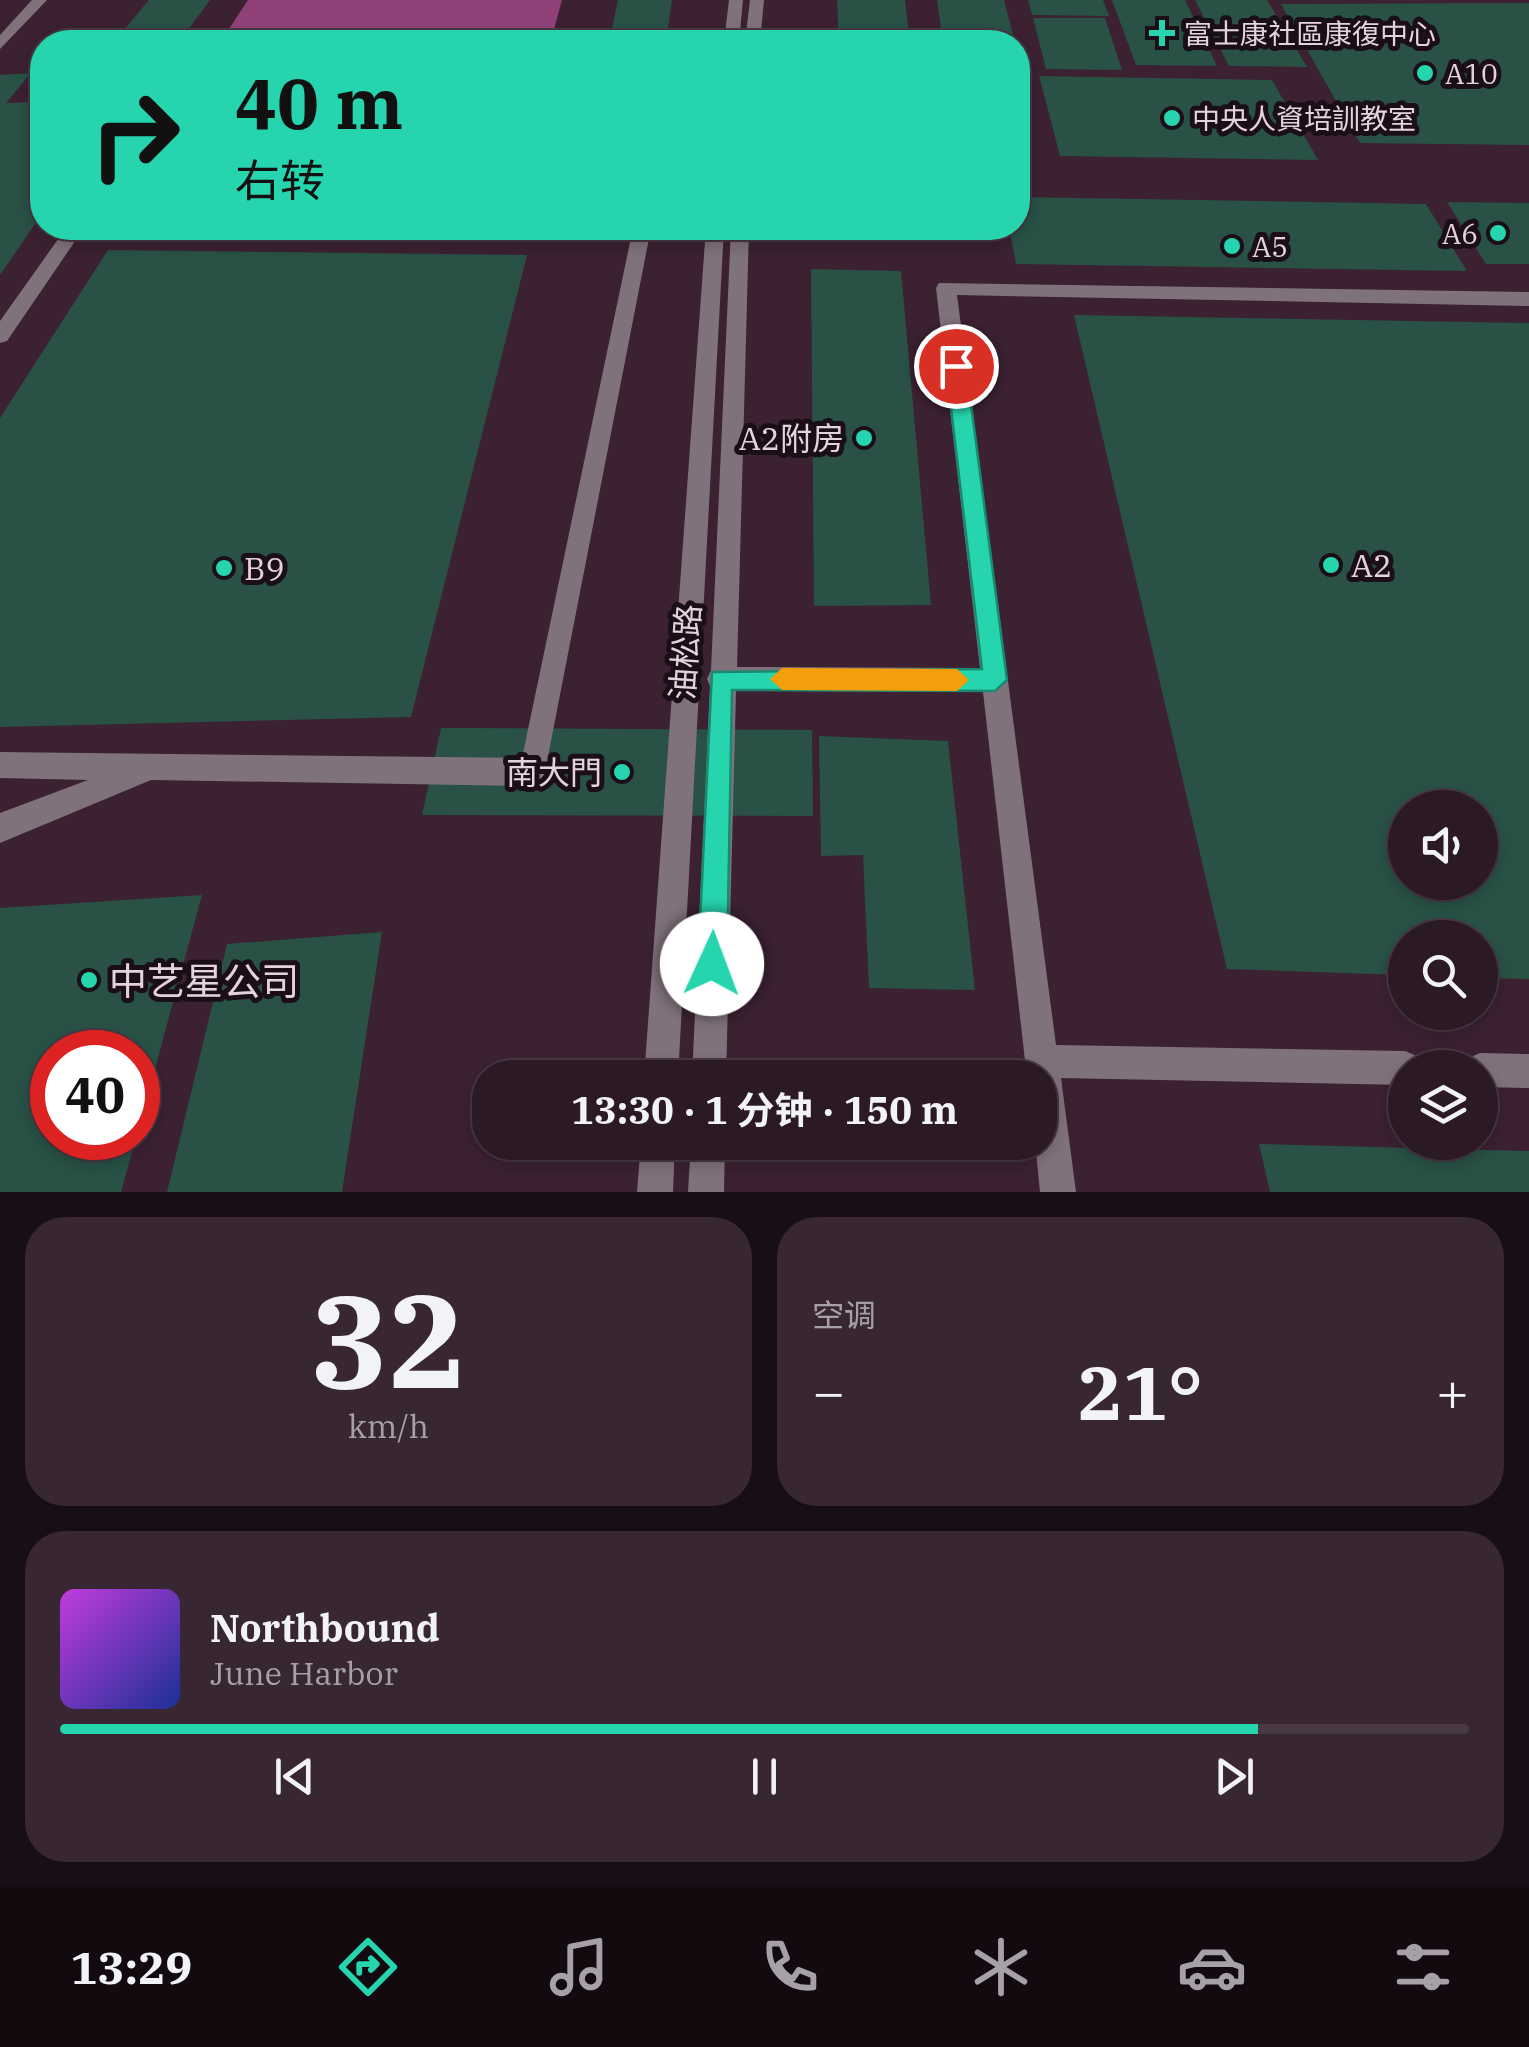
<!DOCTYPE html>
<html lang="zh">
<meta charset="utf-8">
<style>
:root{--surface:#2c1926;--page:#382632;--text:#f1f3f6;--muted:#a6a0a7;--line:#483843;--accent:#26d5ae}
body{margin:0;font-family:"IBM Plex Serif","Noto Sans SC",serif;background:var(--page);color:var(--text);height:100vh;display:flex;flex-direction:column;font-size:38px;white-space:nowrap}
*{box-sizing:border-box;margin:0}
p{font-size:32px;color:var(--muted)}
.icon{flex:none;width:55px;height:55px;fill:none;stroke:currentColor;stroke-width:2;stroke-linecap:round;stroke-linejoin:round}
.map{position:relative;height:1192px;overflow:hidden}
.panel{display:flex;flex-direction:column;gap:25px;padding:25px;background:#180e15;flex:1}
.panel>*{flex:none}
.top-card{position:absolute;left:30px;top:30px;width:1000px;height:210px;border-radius:40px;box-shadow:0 5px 15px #0003,0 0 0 2px var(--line);background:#26d5ae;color:#111;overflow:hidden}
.fabs{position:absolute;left:1388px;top:790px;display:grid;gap:20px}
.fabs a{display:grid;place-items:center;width:110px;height:110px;border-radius:50%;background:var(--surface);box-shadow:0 5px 15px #0003,0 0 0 2px var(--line);font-size:50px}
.speed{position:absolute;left:30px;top:1030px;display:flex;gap:20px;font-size:50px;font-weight:700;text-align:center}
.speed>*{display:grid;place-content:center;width:130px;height:130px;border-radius:50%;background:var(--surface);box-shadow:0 5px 15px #0003,0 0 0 2px var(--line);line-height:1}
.speed .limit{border:15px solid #d22;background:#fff;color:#111}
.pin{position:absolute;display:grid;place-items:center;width:85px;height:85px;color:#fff;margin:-42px;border:5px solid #fff;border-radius:50%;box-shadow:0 2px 10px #0007}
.me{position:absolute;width:110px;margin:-55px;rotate:2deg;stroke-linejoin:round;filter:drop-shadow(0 0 8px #0008)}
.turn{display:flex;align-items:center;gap:35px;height:210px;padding:0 40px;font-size:45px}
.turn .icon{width:130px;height:130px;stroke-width:2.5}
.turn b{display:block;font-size:70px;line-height:85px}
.big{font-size:75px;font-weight:700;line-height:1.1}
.panel .tile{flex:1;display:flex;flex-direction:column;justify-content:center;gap:15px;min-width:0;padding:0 35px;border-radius:40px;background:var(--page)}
.panel .dial{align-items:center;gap:0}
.dial b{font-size:130px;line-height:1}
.song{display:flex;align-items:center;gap:30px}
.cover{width:120px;height:120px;border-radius:15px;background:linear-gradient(135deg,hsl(290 70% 55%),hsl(230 70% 35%))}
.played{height:10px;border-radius:5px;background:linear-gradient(90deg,var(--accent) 85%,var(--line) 85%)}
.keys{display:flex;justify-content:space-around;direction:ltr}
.heat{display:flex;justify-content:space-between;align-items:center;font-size:55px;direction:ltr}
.panel .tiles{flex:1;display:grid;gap:25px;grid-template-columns:1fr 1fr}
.tile:last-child{grid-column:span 2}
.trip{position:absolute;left:472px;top:1060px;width:585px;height:100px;border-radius:40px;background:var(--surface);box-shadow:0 5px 15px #0003,0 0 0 2px var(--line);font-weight:700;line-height:100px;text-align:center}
.tab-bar{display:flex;height:160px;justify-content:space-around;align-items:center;background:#120a0f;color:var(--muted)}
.tab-bar .icon{width:70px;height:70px}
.tab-bar .selected{color:var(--accent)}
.tab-bar b{font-size:45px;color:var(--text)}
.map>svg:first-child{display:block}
</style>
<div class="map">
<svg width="1529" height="1192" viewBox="0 0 1529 1192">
<rect width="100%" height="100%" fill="#3b2132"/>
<path fill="#904278" d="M248 0H562L553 33 229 29Z"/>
<g fill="#295145" fill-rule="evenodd">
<path d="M149 0H210L179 42H114Z"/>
<path d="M618 0H672L666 42H609Z"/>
<path d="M837 0H905L910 42H839Z"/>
<path d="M937 0H1004L1015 42H943Z"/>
<path d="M1028 0H1103L1109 16 1032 15Z"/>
<path d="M1112 0H1185L1217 66 1136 65Z"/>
<path d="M1195 0H1267L1307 67 1229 66Z"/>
<path d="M1529 3V145L1360 143 1281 4Z"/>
<path d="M1033 18H1105L1122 70 1046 69Z"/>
<path d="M31 73 6 103 42 102V214L0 275V75Z"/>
<path d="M1039 76 1272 80 1318 160 1060 156Z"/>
<path d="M1018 197 1426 204 1467 271 1016 264 1009 228H1018Z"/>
<path d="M1447 202 1529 203V264H1486Z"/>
<path d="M108 250 527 255 411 717 0 727V418Z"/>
<path d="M811 269 901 271 931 605 814 606Z"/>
<path d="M1074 315 1529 323V979L1480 978V938H1405V975L1227 969ZM1405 808H1480V882H1405Z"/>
<path d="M441 728 812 730 813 816 422 815Z"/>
<path d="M819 736 948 741 975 990 869 988 863 855 821 856Z"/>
<path d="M202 895 139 1128 138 1052H52V1138H136L121 1192H0V908Z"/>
<path d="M382 932 342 1192H167L227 944Z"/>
<path d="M1259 1144 1529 1151V1192H1270Z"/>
</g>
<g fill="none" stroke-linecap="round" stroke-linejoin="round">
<g fill="#80727b" fill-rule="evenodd">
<path d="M32 0H47L0 49V35Z"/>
<path d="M729 0H743L739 42H724Z"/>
<path d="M750 0H764L760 42H745Z"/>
<path d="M66 228H84L7 341 0 343V321Z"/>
<path d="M633 228H651L543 782 533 786 151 780 0 843V813L88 780 0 778V752L522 758Z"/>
<path d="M706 228H724L678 1078H644Z"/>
<path d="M731 228H749L737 667 980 668 936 288 939 283 1529 292V306L957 295 1056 1045 1405 1051 1417 1056 1421 1068H1405V1085L1061 1078 1076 1192H1040L1035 1142H1040V1078H1027L983 692 736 691 726 1078H692L710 686 707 679 711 670Z"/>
<path d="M1480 1053 1529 1054V1088L1480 1087V1068H1464L1468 1058Z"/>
<path d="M641 1142H675L673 1192H637Z"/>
<path d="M691 1142H725L724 1192H688Z"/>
</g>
</g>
<path fill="#26d5ae" stroke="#198a71" stroke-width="2.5" d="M956 359 966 366 1007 680 995 691 732 690 727 964 723 974 712 978 702 974 698 964 712 672 982 669 946 366Z"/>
<path fill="#f59e0b" d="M782 668 957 669 969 680 957 691 782 690 770 679Z"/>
<g fill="#26d5ae" stroke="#1b0f17" stroke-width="4">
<path d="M1157 18h10v10h10v10h-10v10h-10v-10h-10v-10h10z"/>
<circle cx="1425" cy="73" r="10"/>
<circle cx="1172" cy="118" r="10"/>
<circle cx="1498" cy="233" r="10"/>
<circle cx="1232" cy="246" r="10"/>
<circle cx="864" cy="438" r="10"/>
<circle cx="1331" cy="565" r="10"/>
<circle cx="224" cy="568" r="10"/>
<circle cx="622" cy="772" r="10"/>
<circle cx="89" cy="980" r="10"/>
</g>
<g text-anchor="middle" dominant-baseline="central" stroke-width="10" stroke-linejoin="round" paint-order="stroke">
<g font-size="28" fill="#e4d2dd" stroke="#1b0f17" text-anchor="start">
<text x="1184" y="33">富士康社區康復中心</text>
<text x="1445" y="73">A10</text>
<text x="1192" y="118">中央人資培訓教室</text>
<text x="1478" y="233" text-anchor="end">A6</text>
<text x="1252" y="246">A5</text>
</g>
<g font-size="32" fill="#e4d2dd" stroke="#1b0f17" text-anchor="end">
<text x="844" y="438">A2附房</text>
<text x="1351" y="565" text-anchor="start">A2</text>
<text x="244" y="568" text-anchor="start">B9</text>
<text x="602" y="772">南大門</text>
</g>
<g font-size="32" fill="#e4d2dd" stroke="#1b0f17">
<text transform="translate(685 652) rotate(-86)">油松路</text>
</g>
<g font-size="38" fill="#e4d2dd" stroke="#1b0f17" text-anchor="start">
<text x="109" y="980">中艺星公司</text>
</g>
</g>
</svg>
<div class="fabs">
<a><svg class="icon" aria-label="sound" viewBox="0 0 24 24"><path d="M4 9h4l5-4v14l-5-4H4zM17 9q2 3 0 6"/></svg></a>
<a><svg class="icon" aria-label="search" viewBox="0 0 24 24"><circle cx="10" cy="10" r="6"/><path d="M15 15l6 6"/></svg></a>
<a><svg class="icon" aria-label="layers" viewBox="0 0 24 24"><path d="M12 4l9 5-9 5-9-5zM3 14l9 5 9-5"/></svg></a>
</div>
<div class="speed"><div class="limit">40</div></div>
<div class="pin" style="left:956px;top:366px;background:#d93025"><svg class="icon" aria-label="arrive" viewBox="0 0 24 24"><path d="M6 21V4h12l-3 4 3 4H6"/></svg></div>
<svg class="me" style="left:712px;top:964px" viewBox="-20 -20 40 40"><circle r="19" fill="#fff"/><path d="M0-13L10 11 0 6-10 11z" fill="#26d5ae"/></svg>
<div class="trip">13:30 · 1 分钟 · 150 m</div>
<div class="top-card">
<div class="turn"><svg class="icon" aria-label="right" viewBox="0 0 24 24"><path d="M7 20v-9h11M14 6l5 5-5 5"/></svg><div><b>40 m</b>右转</div></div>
</div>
</div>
<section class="panel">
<div class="tiles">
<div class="tile dial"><b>32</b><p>km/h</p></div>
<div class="tile"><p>空调</p>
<div class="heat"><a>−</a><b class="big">21°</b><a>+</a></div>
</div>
<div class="tile">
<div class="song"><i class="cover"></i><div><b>Northbound</b><p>June Harbor</p></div></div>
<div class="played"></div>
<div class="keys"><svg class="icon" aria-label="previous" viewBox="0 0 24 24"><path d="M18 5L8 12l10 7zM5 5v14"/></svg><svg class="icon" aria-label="pause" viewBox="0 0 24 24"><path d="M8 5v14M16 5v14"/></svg><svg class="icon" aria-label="next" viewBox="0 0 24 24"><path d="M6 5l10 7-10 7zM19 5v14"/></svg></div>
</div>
</div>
</section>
<nav class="tab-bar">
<b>13:29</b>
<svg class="icon selected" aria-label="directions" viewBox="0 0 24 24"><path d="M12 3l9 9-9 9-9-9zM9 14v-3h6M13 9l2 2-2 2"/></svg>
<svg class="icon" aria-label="music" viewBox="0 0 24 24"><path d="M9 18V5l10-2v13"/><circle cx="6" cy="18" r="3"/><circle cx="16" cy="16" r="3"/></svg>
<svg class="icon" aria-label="phone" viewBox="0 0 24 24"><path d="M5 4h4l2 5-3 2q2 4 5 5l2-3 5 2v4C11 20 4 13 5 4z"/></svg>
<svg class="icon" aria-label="climate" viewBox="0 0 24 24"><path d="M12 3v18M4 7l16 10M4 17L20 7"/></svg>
<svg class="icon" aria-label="car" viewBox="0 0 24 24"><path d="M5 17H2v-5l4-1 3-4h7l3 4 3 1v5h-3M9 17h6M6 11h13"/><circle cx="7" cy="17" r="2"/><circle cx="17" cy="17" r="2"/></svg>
<svg class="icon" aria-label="filters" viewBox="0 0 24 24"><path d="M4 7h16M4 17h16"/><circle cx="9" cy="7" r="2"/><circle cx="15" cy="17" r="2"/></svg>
</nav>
